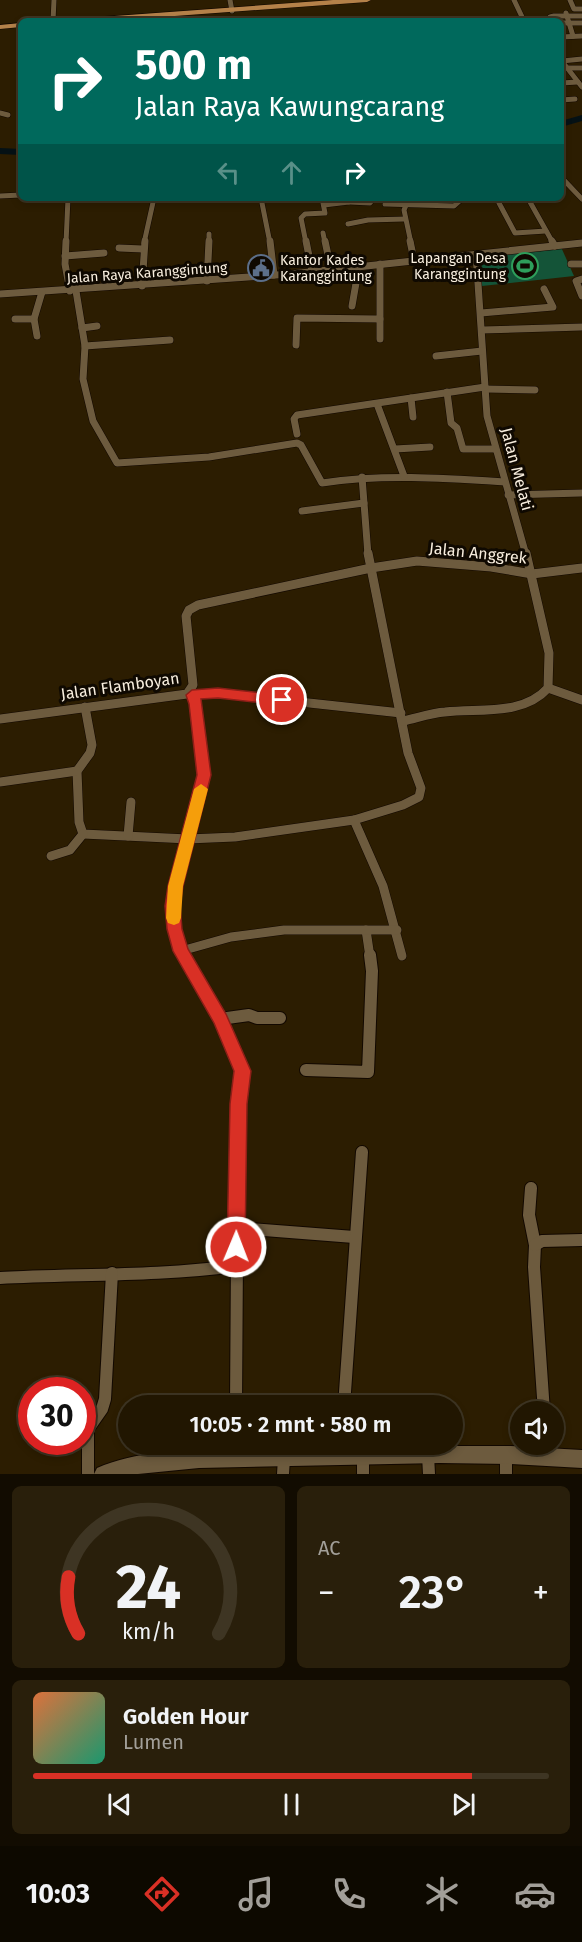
<!DOCTYPE html>
<html lang="id">
<meta charset="utf-8">
<style>
:root{--surface:#211601;--page:#291f0b;--text:#f1f3f6;--muted:#a29f99;--line:#3e3523;--accent:#d93025}
body{margin:0;font-family:"Fira Sans",sans-serif;background:var(--page);color:var(--text);height:100vh;display:flex;flex-direction:column;font-size:22px;white-space:nowrap}
*{box-sizing:border-box;margin:0}
p{font-size:20px;color:var(--muted)}
.icon{flex:none;width:33px;height:33px;fill:none;stroke:currentColor;stroke-width:2;stroke-linecap:round;stroke-linejoin:round}
.map{position:relative;height:1474px;overflow:hidden}
.details{display:flex;flex-direction:column;gap:12px;padding:12px;background:#120c01;flex:1}
.details>*{flex:none}
.guide{position:absolute;left:18px;top:18px;width:546px;height:183px;border-radius:9px;box-shadow:0 3px 9px #0003,0 0 0 2px var(--line);background:#00695c;color:#fff;overflow:hidden}
.controls{position:absolute;left:510px;top:1401px;display:grid;gap:12px}
.controls a{display:grid;place-items:center;width:54px;height:54px;border-radius:50%;background:var(--surface);box-shadow:0 3px 9px #0003,0 0 0 2px var(--line);font-size:30px}
.speed{position:absolute;left:18px;top:1377px;display:flex;gap:12px;font-size:30px;font-weight:700;text-align:center}
.speed>*{display:grid;place-content:center;width:78px;height:78px;border-radius:50%;background:var(--surface);box-shadow:0 3px 9px #0003,0 0 0 2px var(--line);line-height:1}
.speed .limit{border:9px solid #d22;background:#fff;color:#111}
.pin{position:absolute;display:grid;place-items:center;width:51px;height:51px;color:#fff;margin:-26px;border:3px solid #fff;border-radius:50%;box-shadow:0 2px 6px #0007}
.me{position:absolute;width:66px;margin:-33px;rotate:1deg;stroke-linejoin:round;filter:drop-shadow(0 0 4px #0008)}
.turn{display:flex;align-items:center;gap:21px;height:126px;padding:0 18px;font-size:27px}
.turn .icon{width:78px;height:78px;stroke-width:2.5}
.turn b{display:block;font-size:42px;line-height:51px}
.lanes{display:flex;align-items:center;height:57px;padding:0 18px;background:#0003;justify-content:center;gap:30px;direction:ltr}
.lanes .off{opacity:.35}
.big{font-size:45px;font-weight:600;line-height:1.1}
.details .widget{flex:1;display:flex;flex-direction:column;justify-content:center;gap:9px;min-width:0;padding:0 21px;border-radius:9px;background:var(--page)}
.details .dial{align-items:center;gap:0}
.dial svg{height:156px;overflow:visible;fill:none;stroke:var(--line);stroke-width:7;stroke-linecap:round;text-anchor:middle}
.dial text{fill:var(--text);stroke:none}
.song{display:flex;align-items:center;gap:18px}
.cover{width:72px;height:72px;border-radius:9px;background:linear-gradient(135deg,hsl(20 70% 55%),hsl(160 70% 35%))}
.played{height:6px;border-radius:3px;background:linear-gradient(90deg,var(--accent) 85%,var(--line) 85%)}
.keys{display:flex;justify-content:space-around;direction:ltr}
.heat{display:flex;justify-content:space-between;align-items:center;font-size:33px;direction:ltr}
.details .tiles{flex:1;display:grid;gap:12px;grid-template-columns:1fr 1fr}
.widget:last-child{grid-column:span 2}
.trip{position:absolute;left:118px;top:1395px;width:345px;height:60px;border-radius:30px;background:var(--surface);box-shadow:0 3px 9px #0003,0 0 0 2px var(--line);font-weight:600;line-height:60px;text-align:center}
.tabs{display:flex;height:96px;justify-content:space-around;align-items:center;background:#0d0900;color:var(--muted)}
.tabs .icon{width:42px;height:42px}
.tabs .current{color:var(--accent)}
.tabs b{font-size:27px;color:var(--text)}
.map>svg:first-child{display:block}
</style>
<div class="map">
<svg width="582" height="1474" viewBox="0 0 582 1474">
<rect width="100%" height="100%" fill="#2c1d01"/>
<path fill="#145438" d="M561 247 574 276 482 286 481 256Z"/>
<g fill="none" stroke-linecap="round" stroke-linejoin="round">
<g fill="#051115" fill-rule="evenodd">
<path d="M582 115V121L561 127V121Z"/>
<path d="M0 148 21 149V155L0 154Z"/>
</g>
<defs>
<g id="minor-far3">
<path d="M230 0 232 11"/>
<path d="M514 0 524 21"/>
<path d="M570 0 574 9H582"/>
<path d="M566 13 573 36"/>
<path d="M523 20H550"/>
<path d="M53 21 54 0"/>
<path d="M551 21 550 17 554 16H582"/>
<path d="M561 23H582"/>
<path d="M561 37 582 36"/>
<path d="M561 60 582 87"/>
<path d="M562 61 582 59"/>
<path d="M569 68H582"/>
<path d="M561 83 578 82"/>
<path d="M561 100 575 99"/>
<path d="M0 113 8 115"/>
<path d="M561 177 582 199"/>
<path d="M0 196 21 195"/>
<path d="M261 198 270 243"/>
<path d="M409 198 404 210 411 243"/>
<path d="M349 202 370 203 374 198"/>
<path d="M530 202 553 243"/>
<path d="M499 203 515 233 546 231"/>
<path d="M385 204 454 206 463 198"/>
<path d="M324 205 349 202 351 198"/>
<path d="M348 224 368 220 405 219"/>
<path d="M323 233 325 243"/>
<path d="M66 243 68 198"/>
<path d="M144 243 154 198"/>
<path d="M209 243V234"/>
<path d="M306 243 301 218 305 214 325 213 322 198"/>
</g>
<g id="minor-far2">
<path d="M66 241 65 264 70 291"/>
<path d="M270 241 274 275"/>
<path d="M306 241 312 271"/>
<path d="M325 241 331 269"/>
<path d="M410 241 414 260"/>
<path d="M552 241 555 246"/>
<path d="M119 248 143 249"/>
<path d="M476 254 487 416 526 555"/>
<path d="M65 256 104 253"/>
<path d="M380 264V339"/>
<path d="M571 264H582"/>
<path d="M582 279 576 281 582 296"/>
<path d="M207 281 209 241"/>
<path d="M142 286 145 241"/>
<path d="M76 291 85 346 83 379 93 421 117 463 209 457 297 443 301 445 322 483C383 474 442 478 504 482"/>
<path d="M0 294 291 274 582 243"/>
<path d="M352 306 359 266"/>
<path d="M481 313 553 307 544 289"/>
<path d="M15 319H34"/>
<path d="M82 328 97 326"/>
<path d="M482 330 582 327"/>
<path d="M37 336 34 319 42 292"/>
<path d="M296 345 297 318 380 319"/>
<path d="M85 346 170 340"/>
<path d="M436 356 482 351"/>
<path d="M485 389 535 390"/>
<path d="M447 392 451 423 457 428 463 449H495"/>
<path d="M411 398 413 417"/>
<path d="M377 404 404 476"/>
<path d="M297 434 294 419 297 415 485 387"/>
<path d="M395 449 430 447"/>
<path d="M362 477 368 555"/>
<path d="M508 495 582 493"/>
<path d="M302 511 364 503"/>
</g>
<g id="minor-far1">
<path d="M548 688 582 700"/>
<path d="M192 695 218 693 401 713"/>
<path d="M85 707 92 745 90 753 77 771 79 822 83 834 188 839 235 837 354 820 403 805 419 797 421 788 408 753 368 553"/>
<path d="M0 719 187 694 193 685 186 616 189 610 198 605 371 568 417 561 491 567 532 574 582 568"/>
<path d="M403 721C417 718 431 713 445 712 480 708 523 716 548 688L549 653 526 553"/>
<path d="M0 782 77 771"/>
<path d="M354 820 383 886 402 956"/>
<path d="M128 836 131 802"/>
<path d="M51 856 70 850 83 834"/>
<path d="M366 930 370 957"/>
<path d="M181 951 231 937 284 930H397"/>
<path d="M184 957C153 902 194 833 203 777 206 760 197 708 191 691"/>
</g>
<g id="minor">
<path d="M183 955 220 1019 242 1071 238 1104 236 1406"/>
<path d="M220 1019 249 1015 257 1018H280"/>
<path d="M306 1070 368 1072 372 971 370 955"/>
<path d="M531 1188 529 1215 535 1245 534 1267 544 1412"/>
<path d="M237 1228 354 1237"/>
<path d="M535 1245 542 1241 582 1240"/>
<path d="M0 1278C79 1274 158 1276 236 1266"/>
<path d="M344 1406 362 1152"/>
<path d="M506 1454V1474"/>
<path d="M428 1455 429 1474"/>
<path d="M363 1457V1474"/>
<path d="M88 1474V1429L102 1409 105 1399 112 1273"/>
<path d="M283 1474 284 1458"/>
</g>
<path id="tertiary" d="M440 1446H511L582 1450V1468L511 1464 440 1463 199 1468 138 1474H94L97 1468C152 1445 216 1450 275 1450 330 1449 385 1447 440 1446Z"/>
<g id="primary">
<path d="M333 0H371L367 2 107 21H69L73 19Z"/>
<path d="M21 23V27L0 29V25Z"/>
</g>
</defs>
<use href="#minor-far3" stroke="#120800" stroke-width="6"/>
<use href="#minor-far2" stroke="#120800" stroke-width="8"/>
<use href="#minor-far1" stroke="#120800" stroke-width="10"/>
<use href="#minor" stroke="#120800" stroke-width="14"/>
<use href="#tertiary" stroke="#120800" stroke-width="2"/>
<use href="#primary" stroke="#120800" stroke-width="1"/>
<use href="#minor-far3" stroke="#6d5b3e" stroke-width="5"/>
<use href="#minor-far2" stroke="#6d5b3e" stroke-width="7"/>
<use href="#minor-far1" stroke="#6d5b3e" stroke-width="9"/>
<use href="#minor" stroke="#6d5b3e" stroke-width="12"/>
<use href="#tertiary" fill="#6d5b3e" fill-rule="evenodd"/>
<use href="#primary" fill="#b48149" fill-rule="evenodd"/>
</g>
<path fill="#d93025" stroke="#8d1f18" stroke-width="1.5" d="M218 688 282 695 289 700 282 705 218 698 201 699 211 775 183 886 180 906 182 929 188 949 226 1014 251 1071 247 1104 245 1247 243 1253 236 1256 230 1253 227 1247 230 1104 234 1071 214 1023 173 951 167 929 165 906 168 886 197 775 189 704 186 695 192 690Z"/>
<path fill="#f59e0b" d="M201 784 208 789 183 886 181 918 179 923 174 925 168 923 166 918 168 886 194 789Z"/>
<defs>
<symbol id="stadium-ring" viewBox="-11 -11 22 22"><circle r="9.5" fill="#0f0901" stroke="#2e9e5b" stroke-width="1.5"/><path d="M0-5a6.5 5 0 1 0 0 10a6.5 5 0 1 0 0-10ZM-3.5-1.8h7v3.6h-7Z" fill="#2e9e5b"/></symbol>
<symbol id="civic-ring" viewBox="-11 -11 22 22"><circle r="9.5" fill="#0f0901" stroke="#5c6f8a" stroke-width="1.5"/><path d="M-.6-6.5H3V-4.5H.6V-3L4-1V1h2V6H-6V1h2V-1L-.6-3ZM-1.2 2.5V6h2.4V2.5Z" fill="#5c6f8a"/></symbol>
</defs>
<g fill-rule="evenodd">
<use href="#stadium-ring" x="510" y="251" width="30" height="30"/>
<use href="#civic-ring" x="246" y="253" width="30" height="30"/>
</g>
<g text-anchor="middle" dominant-baseline="central" stroke-width="6" stroke-linejoin="round" paint-order="stroke">
<g font-size="14" fill="#f8eede" stroke="#0f0901" text-anchor="end">
<text x="506" y="258">Lapangan Desa<tspan x="506" dy="16">Karanggintung</tspan></text>
<text x="280" y="260" text-anchor="start">Kantor Kades<tspan x="280" dy="16">Karanggintung</tspan></text>
</g>
<g font-size="14" fill="#f8eede" stroke="#0f0901">
<text transform="translate(147 273) rotate(-4)">Jalan Raya Karanggintung</text>
</g>
<g font-size="16" fill="#f8eede" stroke="#0f0901">
<text transform="translate(517 469) rotate(75)">Jalan Melati</text>
<text transform="translate(478 553) rotate(6)">Jalan Anggrek</text>
<text transform="translate(120 686) rotate(-8)">Jalan Flamboyan</text>
</g>
</g>
</svg>
<div class="controls">
<a><svg class="icon" aria-label="sound" viewBox="0 0 24 24"><path d="M4 9h4l5-4v14l-5-4H4zM17 9q2 3 0 6"/></svg></a>
</div>
<div class="speed"><div class="limit">30</div></div>
<div class="pin" style="left:282px;top:700px;background:#d93025"><svg class="icon" aria-label="arrive" viewBox="0 0 24 24"><path d="M6 21V4h12l-3 4 3 4H6"/></svg></div>
<svg class="me" style="left:236px;top:1247px" viewBox="-20 -20 40 40"><circle r="17" fill="#d93025" stroke="#fff" stroke-width="3"/><path d="M0-11L8 9 0 5-8 9z" fill="#fff"/></svg>
<div class="trip">10:05 · 2 mnt · 580 m</div>
<div class="guide">
<div class="turn"><svg class="icon" aria-label="right" viewBox="0 0 24 24"><path d="M7 20v-9h11M14 6l5 5-5 5"/></svg><div><b>500 m</b>Jalan Raya Kawungcarang</div></div>
<div class="lanes"><svg class="icon off" aria-label="left" viewBox="0 0 24 24"><path d="M17 20v-9H6M10 6l-5 5 5 5"/></svg><svg class="icon off" aria-label="ahead" viewBox="0 0 24 24"><path d="M12 20V5M6 11l6-6 6 6"/></svg><svg class="icon" aria-label="right" viewBox="0 0 24 24"><path d="M7 20v-9h11M14 6l5 5-5 5"/></svg></div>
</div>
</div>
<section class="details">
<div class="tiles">
<div class="widget dial"><svg viewBox="0 0 100 80">
<path d="M14 69A42 42 0 1 1 86 69"/>
<path d="M14 69A42 42 0 0 1 9 40" stroke="#d93025"/>
<text x="50" y="56" font-size="32" font-weight="700">24</text>
<text x="50" y="72" font-size="11">km/h</text>
</svg></div>
<div class="widget"><p>AC</p>
<div class="heat"><a>−</a><b class="big">23°</b><a>+</a></div>
</div>
<div class="widget">
<div class="song"><i class="cover"></i><div><b>Golden Hour</b><p>Lumen</p></div></div>
<div class="played"></div>
<div class="keys"><svg class="icon" aria-label="previous" viewBox="0 0 24 24"><path d="M18 5L8 12l10 7zM5 5v14"/></svg><svg class="icon" aria-label="pause" viewBox="0 0 24 24"><path d="M8 5v14M16 5v14"/></svg><svg class="icon" aria-label="next" viewBox="0 0 24 24"><path d="M6 5l10 7-10 7zM19 5v14"/></svg></div>
</div>
</div>
</section>
<nav class="tabs">
<b>10:03</b>
<svg class="icon current" aria-label="directions" viewBox="0 0 24 24"><path d="M12 3l9 9-9 9-9-9zM9 14v-3h6M13 9l2 2-2 2"/></svg>
<svg class="icon" aria-label="music" viewBox="0 0 24 24"><path d="M9 18V5l10-2v13"/><circle cx="6" cy="18" r="3"/><circle cx="16" cy="16" r="3"/></svg>
<svg class="icon" aria-label="phone" viewBox="0 0 24 24"><path d="M5 4h4l2 5-3 2q2 4 5 5l2-3 5 2v4C11 20 4 13 5 4z"/></svg>
<svg class="icon" aria-label="climate" viewBox="0 0 24 24"><path d="M12 3v18M4 7l16 10M4 17L20 7"/></svg>
<svg class="icon" aria-label="car" viewBox="0 0 24 24"><path d="M5 17H2v-5l4-1 3-4h7l3 4 3 1v5h-3M9 17h6M6 11h13"/><circle cx="7" cy="17" r="2"/><circle cx="17" cy="17" r="2"/></svg>
</nav>
